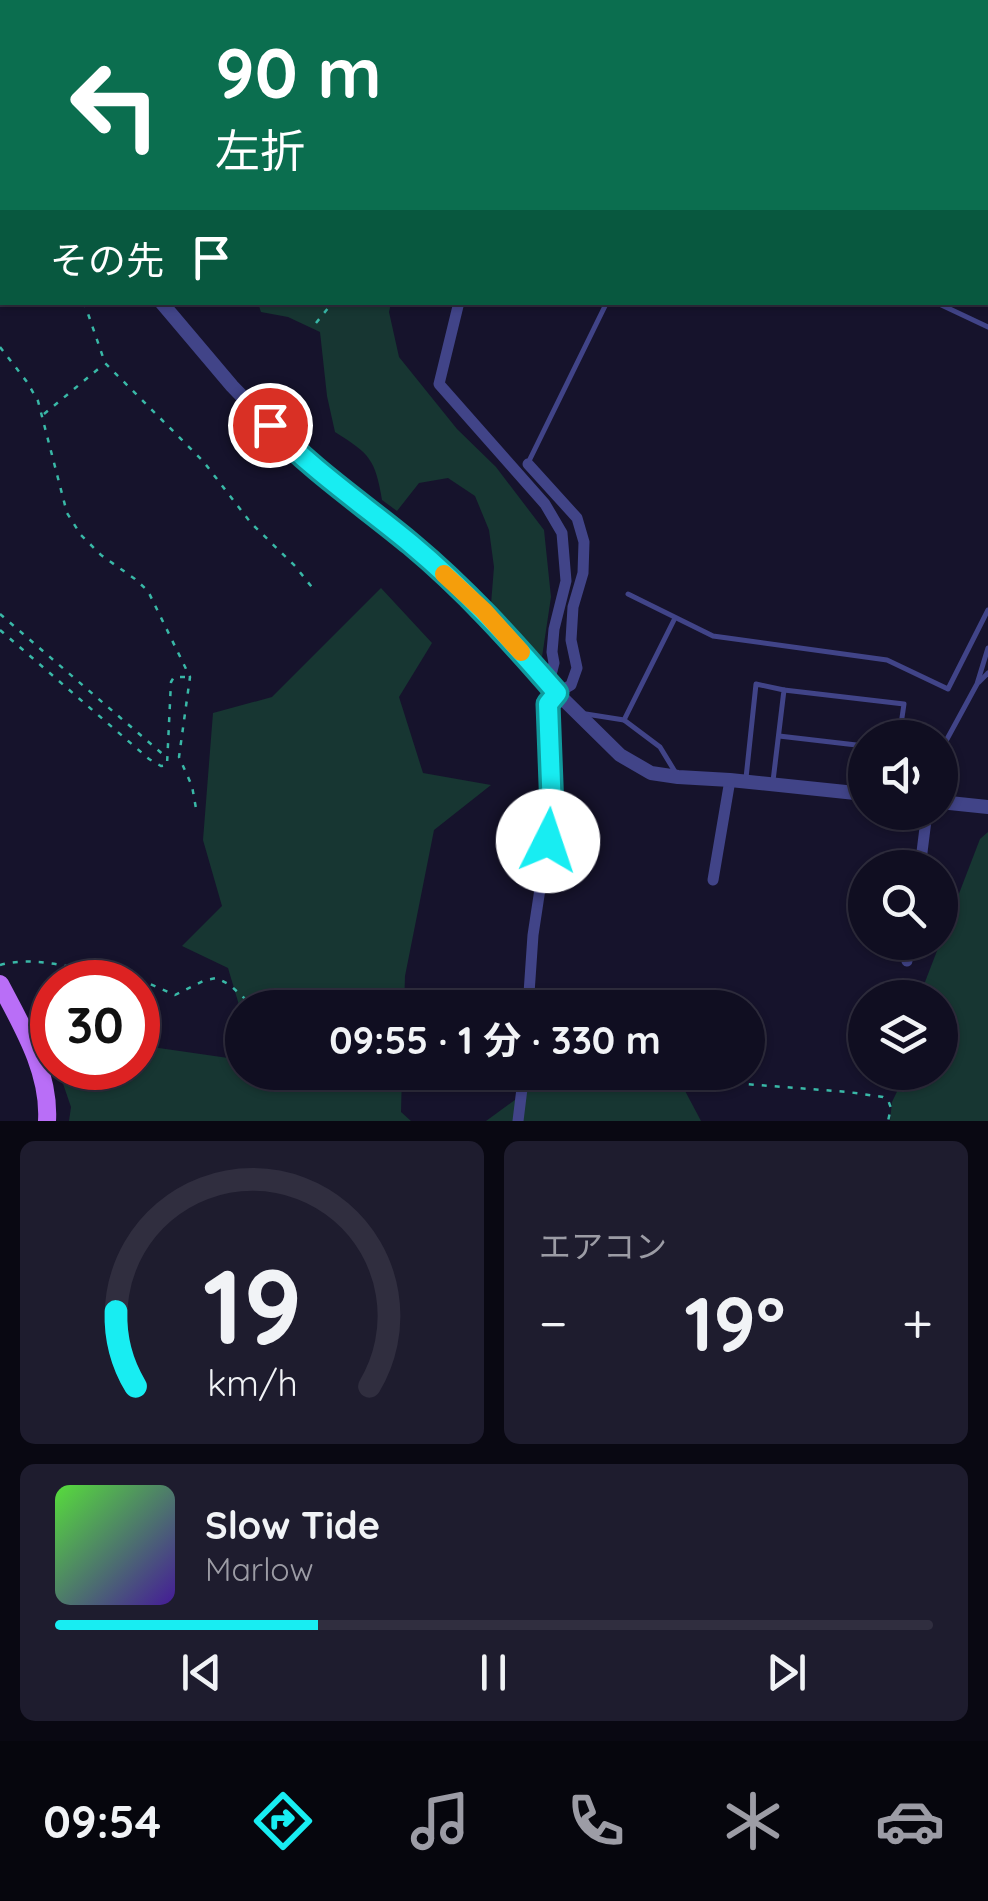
<!DOCTYPE html>
<html lang="ja">
<meta charset="utf-8">
<style>
:root{--surface:#100e21;--page:#1e1c2e;--text:#f1f3f6;--muted:#9c9ca5;--line:#302e3f;--accent:#18edf2}
body{margin:0;font-family:Quicksand,"Noto Sans JP",sans-serif;background:var(--page);color:var(--text);height:100vh;display:flex;flex-direction:column;font-size:38px;white-space:nowrap}
*{box-sizing:border-box;margin:0}
p{font-size:32px;color:var(--muted)}
.icon{flex:none;width:55px;height:55px;fill:none;stroke:currentColor;stroke-width:2;stroke-linecap:round;stroke-linejoin:round}
.map{position:relative;height:1121px;overflow:hidden}
.details{display:flex;flex-direction:column;gap:20px;padding:20px;background:#090812;flex:1}
.details>*{flex:none}
.top-card{position:absolute;left:0px;top:0px;width:990px;height:305px;box-shadow:0 2px 8px #0004,0 0 0 2px var(--line);background:#0b6e4f;color:#fff;overflow:hidden}
.buttons{position:absolute;left:848px;top:720px;display:grid;gap:20px}
.buttons a{display:grid;place-items:center;width:110px;height:110px;border-radius:50%;background:var(--surface);box-shadow:0 2px 8px #0004,0 0 0 2px var(--line);font-size:50px}
.speed{position:absolute;left:30px;top:960px;display:flex;gap:20px;font-size:50px;font-weight:700;text-align:center}
.speed>*{display:grid;place-content:center;width:130px;height:130px;border-radius:50%;background:var(--surface);box-shadow:0 2px 8px #0004,0 0 0 2px var(--line);line-height:1}
.speed .limit{border:15px solid #d22;background:#fff;color:#111}
.pin{position:absolute;display:grid;place-items:center;width:85px;height:85px;color:#fff;margin:-42px;border:5px solid #fff;border-radius:50%;box-shadow:0 2px 10px #0007}
.me{position:absolute;width:110px;margin:-55px;rotate:4deg;stroke-linejoin:round;filter:drop-shadow(0 0 8px #0008)}
.turn{display:flex;align-items:center;gap:35px;height:210px;padding:0 50px;font-size:45px}
.turn .icon{width:130px;height:130px;stroke-width:2.5}
.turn b{display:block;font-size:70px;line-height:85px}
.then{display:flex;align-items:center;height:95px;padding:0 50px;background:#0003;gap:20px;font-size:38px}
.big{font-size:75px;font-weight:700;line-height:1.1}
.details .card{flex:1;display:flex;flex-direction:column;justify-content:center;gap:15px;min-width:0;padding:0 35px;border-radius:15px;background:var(--page)}
.details .dial{align-items:center;gap:0}
.dial svg{height:260px;overflow:visible;fill:none;stroke:var(--line);stroke-width:7;stroke-linecap:round;text-anchor:middle}
.dial text{fill:var(--text);stroke:none}
.song{display:flex;align-items:center;gap:30px}
.cover{width:120px;height:120px;border-radius:15px;background:linear-gradient(135deg,hsl(110 70% 55%),hsl(260 70% 35%))}
.played{height:10px;border-radius:5px;background:linear-gradient(90deg,var(--accent) 30%,var(--line) 30%)}
.keys{display:flex;justify-content:space-around;direction:ltr}
.heat{display:flex;justify-content:space-between;align-items:center;font-size:55px;direction:ltr}
.details .tiles{flex:1;display:grid;gap:20px;grid-template-columns:1fr 1fr}
.card:last-child{grid-column:span 2}
.trip{position:absolute;left:225px;top:990px;width:540px;height:100px;border-radius:50px;background:var(--surface);box-shadow:0 2px 8px #0004,0 0 0 2px var(--line);font-weight:700;line-height:100px;text-align:center}
.tabs{display:flex;height:160px;justify-content:space-around;align-items:center;background:#06060d;color:var(--muted)}
.tabs .icon{width:70px;height:70px}
.tabs .active{color:var(--accent)}
.tabs b{font-size:45px;color:var(--text)}
.map>svg:first-child{display:block}
</style>
<div class="map">
<svg width="988" height="1121" viewBox="0 0 988 1121">
<rect width="100%" height="100%" fill="#16132c"/>
<g fill="#173632">
<path d="M258 303H391L389 312 399 357 457 429 496 467 544 530 551 597 542 657 491 604 494 567 489 530 475 496 448 478 419 483 397 511 382 500C375 459 370 454 335 432L327 396 320 332 288 317 261 312Z"/>
<path d="M381 588 432 643 399 697 423 773 491 785 434 830 405 976 404 1007 242 1008V1015L228 968 182 946 222 906 203 840 213 713 272 697Z"/>
<path d="M988 832V1121H890L892 1102 906 1073 940 1072V998L922 997 925 982 980 839Z"/>
<path d="M138 1045 242 1060V1072L402 1073 401 1112 411 1121H69L71 1107 58 1069 138 1068Z"/>
<path d="M564 1072 625 1073 684 1089 701 1121H486L549 1075Z"/>
</g>
<g fill="none" stroke-linecap="round" stroke-linejoin="round">
<g stroke="#39b8a7" stroke-width="2.5" stroke-dasharray="5 8" stroke-linecap="butt">
<path d="M481 0 483 2"/>
<path d="M0 181H2"/>
<path d="M84 302 105 363 203 461 251 523 295 566 315 591"/>
<path d="M316 323 333 302"/>
<path d="M0 347 27 382 38 401 67 513 81 535 101 555 135 579 148 591 190 677 179 757 192 786 197 814"/>
<path d="M44 414 103 365"/>
<path d="M0 614 166 757"/>
<path d="M0 630 149 759 161 766 167 765 171 682 174 677H190"/>
<path d="M0 965C41 954 88 972 127 982"/>
<path d="M138 985 150 984 175 995 205 980 217 978 230 985 255 1008"/>
<path d="M533 1088 564 1074 622 1081 648 1088 694 1080 848 1092 883 1097 888 1100 891 1108 888 1121"/>
</g>
<g stroke="#414488" stroke-width="5">
<path d="M726 2 727 0"/>
<path d="M988 68V67"/>
<path d="M0 108 2 106"/>
<path d="M935 302 988 327"/>
<path d="M529 461 607 302"/>
<path d="M628 594 713 636 887 660 948 689 988 610"/>
<path d="M979 682 988 673"/>
<path d="M784 690 904 704 899 738"/>
<path d="M586 714 624 720 675 618"/>
<path d="M624 720 660 747 677 775"/>
<path d="M779 736 865 746"/>
<path d="M940 752 977 684 988 648"/>
<path d="M746 778 756 684 784 690 773 781"/>
</g>
<g stroke="#414488" stroke-width="11">
<path d="M163 0 167 2"/>
<path d="M418 0 419 2"/>
<path d="M459 302 439 384 545 504 562 533 566 581 554 629 552 652 554 663 549 683"/>
<path d="M920 868 927 812"/>
<path d="M713 880 730 780"/>
<path d="M907 961 909 942"/>
<path d="M528 1008 533 935 552 810 548 703 557 693 571 685 577 668 571 640 573 607 583 573 584 542 577 518 528 464"/>
<path d="M518 1121 524 1072"/>
</g>
<g stroke="#414488" stroke-width="14">
<path d="M0 152 2 154"/>
<path d="M161 302 232 386 288 444 413 546 484 611 557 693 620 755 651 773 678 777 730 780 865 794"/>
<path d="M940 802 988 807"/>
</g>
<path stroke="#b96ef7" stroke-width="18" d="M0 984C22 1026 50 1072 47 1121"/>
</g>
<g fill="none" stroke-linecap="round" stroke-linejoin="round">
<defs>
<path id="route" d="M270 425C312 470 364 505 411 544 465 589 511 640 557 693L548 704 552 810 548 841"/>
</defs>
<use href="#route" stroke="#109a9d" stroke-width="25"/>
<use href="#route" stroke="#18edf2" stroke-width="18"/>
<path stroke="#f59e0b" stroke-width="18" d="M444 574 484 611 521 652"/>
</g>
</svg>
<div class="buttons">
<a><svg class="icon" aria-label="sound" viewBox="0 0 24 24"><path d="M4 9h4l5-4v14l-5-4H4zM17 9q2 3 0 6"/></svg></a>
<a><svg class="icon" aria-label="search" viewBox="0 0 24 24"><circle cx="10" cy="10" r="6"/><path d="M15 15l6 6"/></svg></a>
<a><svg class="icon" aria-label="layers" viewBox="0 0 24 24"><path d="M12 4l9 5-9 5-9-5zM3 14l9 5 9-5"/></svg></a>
</div>
<div class="speed"><div class="limit">30</div></div>
<div class="pin" style="left:270px;top:425px;background:#d93025"><svg class="icon" aria-label="arrive" viewBox="0 0 24 24"><path d="M6 21V4h12l-3 4 3 4H6"/></svg></div>
<svg class="me" style="left:548px;top:841px" viewBox="-20 -20 40 40"><circle r="19" fill="#fff"/><path d="M0-13L10 11 0 6-10 11z" fill="#18edf2"/></svg>
<div class="trip">09:55 · 1 分 · 330 m</div>
<div class="top-card">
<div class="turn"><svg class="icon" aria-label="left" viewBox="0 0 24 24"><path d="M17 20v-9H6M10 6l-5 5 5 5"/></svg><div><b>90 m</b>左折</div></div>
<div class="then">その先<svg class="icon" aria-label="arrive" viewBox="0 0 24 24"><path d="M6 21V4h12l-3 4 3 4H6"/></svg></div>
</div>
</div>
<section class="details">
<div class="tiles">
<div class="card dial"><svg viewBox="0 0 100 80">
<path d="M14 69A42 42 0 1 1 86 69"/>
<path d="M14 69A42 42 0 0 1 8 46" stroke="#18edf2"/>
<text x="50" y="56" font-size="32" font-weight="700">19</text>
<text x="50" y="72" font-size="11">km/h</text>
</svg></div>
<div class="card"><p>エアコン</p>
<div class="heat"><a>−</a><b class="big">19°</b><a>+</a></div>
</div>
<div class="card">
<div class="song"><i class="cover"></i><div><b>Slow Tide</b><p>Marlow</p></div></div>
<div class="played"></div>
<div class="keys"><svg class="icon" aria-label="previous" viewBox="0 0 24 24"><path d="M18 5L8 12l10 7zM5 5v14"/></svg><svg class="icon" aria-label="pause" viewBox="0 0 24 24"><path d="M8 5v14M16 5v14"/></svg><svg class="icon" aria-label="next" viewBox="0 0 24 24"><path d="M6 5l10 7-10 7zM19 5v14"/></svg></div>
</div>
</div>
</section>
<nav class="tabs">
<b>09:54</b>
<svg class="icon active" aria-label="directions" viewBox="0 0 24 24"><path d="M12 3l9 9-9 9-9-9zM9 14v-3h6M13 9l2 2-2 2"/></svg>
<svg class="icon" aria-label="music" viewBox="0 0 24 24"><path d="M9 18V5l10-2v13"/><circle cx="6" cy="18" r="3"/><circle cx="16" cy="16" r="3"/></svg>
<svg class="icon" aria-label="phone" viewBox="0 0 24 24"><path d="M5 4h4l2 5-3 2q2 4 5 5l2-3 5 2v4C11 20 4 13 5 4z"/></svg>
<svg class="icon" aria-label="climate" viewBox="0 0 24 24"><path d="M12 3v18M4 7l16 10M4 17L20 7"/></svg>
<svg class="icon" aria-label="car" viewBox="0 0 24 24"><path d="M5 17H2v-5l4-1 3-4h7l3 4 3 1v5h-3M9 17h6M6 11h13"/><circle cx="7" cy="17" r="2"/><circle cx="17" cy="17" r="2"/></svg>
</nav>
